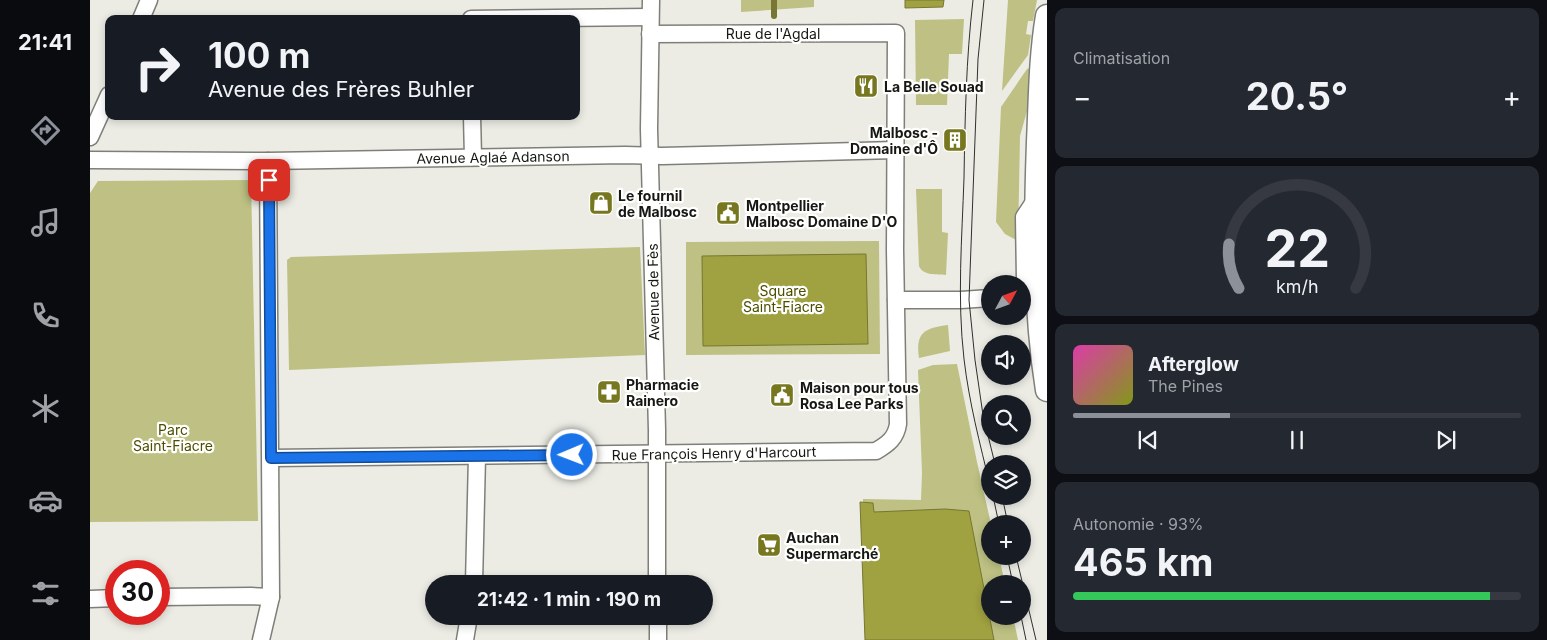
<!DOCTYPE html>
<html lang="fr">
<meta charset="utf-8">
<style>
:root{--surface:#171b24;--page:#242831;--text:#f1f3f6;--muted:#9ea1a6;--line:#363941;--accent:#8c9099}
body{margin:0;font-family:Inter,sans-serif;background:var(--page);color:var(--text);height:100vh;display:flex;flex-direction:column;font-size:19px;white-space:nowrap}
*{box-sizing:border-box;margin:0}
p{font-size:16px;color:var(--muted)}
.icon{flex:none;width:28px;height:28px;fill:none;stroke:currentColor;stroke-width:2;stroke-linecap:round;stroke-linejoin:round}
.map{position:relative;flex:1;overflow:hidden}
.side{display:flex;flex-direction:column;gap:8px;padding:8px;background:#0d0f14;width:500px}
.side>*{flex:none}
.guide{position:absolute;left:15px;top:15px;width:475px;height:105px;border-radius:10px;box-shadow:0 2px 8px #0003;background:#171b24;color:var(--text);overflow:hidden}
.needle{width:32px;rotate:49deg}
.fabs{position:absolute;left:891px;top:275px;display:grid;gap:10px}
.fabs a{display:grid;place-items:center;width:50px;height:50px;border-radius:50%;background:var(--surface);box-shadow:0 2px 8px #0003;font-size:25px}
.speed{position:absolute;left:15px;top:560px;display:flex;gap:10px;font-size:25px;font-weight:700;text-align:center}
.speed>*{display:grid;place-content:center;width:65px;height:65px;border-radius:50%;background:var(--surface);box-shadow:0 2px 8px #0003;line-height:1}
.speed .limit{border:8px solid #d22;background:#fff;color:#111}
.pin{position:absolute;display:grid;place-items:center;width:42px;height:42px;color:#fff;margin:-21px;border-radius:10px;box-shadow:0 2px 8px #0006}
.me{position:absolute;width:55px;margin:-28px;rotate:269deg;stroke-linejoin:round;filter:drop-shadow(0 0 4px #0008)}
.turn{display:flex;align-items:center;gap:18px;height:105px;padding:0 20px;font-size:22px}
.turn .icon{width:65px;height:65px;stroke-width:2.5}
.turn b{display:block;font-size:35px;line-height:42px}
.big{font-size:38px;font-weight:700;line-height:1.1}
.side .widget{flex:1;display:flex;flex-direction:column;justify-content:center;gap:8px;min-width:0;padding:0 18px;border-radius:10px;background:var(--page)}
.side .dial{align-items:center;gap:0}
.dial svg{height:130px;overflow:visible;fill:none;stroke:var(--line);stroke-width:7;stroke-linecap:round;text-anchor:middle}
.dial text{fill:var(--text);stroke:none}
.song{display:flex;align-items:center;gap:15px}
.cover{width:60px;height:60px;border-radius:8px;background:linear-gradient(135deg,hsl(320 70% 55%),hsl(70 70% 35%))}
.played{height:5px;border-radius:2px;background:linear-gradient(90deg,var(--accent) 35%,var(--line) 35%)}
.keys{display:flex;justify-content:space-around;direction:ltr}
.heat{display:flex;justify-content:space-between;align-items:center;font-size:28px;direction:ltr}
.charge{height:8px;border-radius:4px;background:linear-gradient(90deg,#34c759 93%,var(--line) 0)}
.trip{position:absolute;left:335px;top:575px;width:288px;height:50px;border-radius:25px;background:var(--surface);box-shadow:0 2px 8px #0003;font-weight:700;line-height:50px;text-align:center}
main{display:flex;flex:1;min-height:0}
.tabs{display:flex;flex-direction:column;width:90px;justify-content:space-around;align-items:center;background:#090b0e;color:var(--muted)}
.tabs .icon{width:35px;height:35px}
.tabs .active{color:var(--accent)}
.tabs b{font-size:22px;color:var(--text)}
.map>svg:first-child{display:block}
</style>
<main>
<nav class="tabs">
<b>21:41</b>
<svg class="icon active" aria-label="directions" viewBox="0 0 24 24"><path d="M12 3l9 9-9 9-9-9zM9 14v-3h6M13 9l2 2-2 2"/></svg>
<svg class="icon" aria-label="music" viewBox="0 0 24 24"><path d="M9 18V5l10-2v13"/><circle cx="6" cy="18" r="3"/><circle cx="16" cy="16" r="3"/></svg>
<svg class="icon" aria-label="phone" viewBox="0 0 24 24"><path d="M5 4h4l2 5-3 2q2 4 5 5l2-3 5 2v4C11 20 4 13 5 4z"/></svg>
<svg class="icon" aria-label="climate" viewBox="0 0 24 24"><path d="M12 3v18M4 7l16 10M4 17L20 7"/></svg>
<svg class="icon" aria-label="car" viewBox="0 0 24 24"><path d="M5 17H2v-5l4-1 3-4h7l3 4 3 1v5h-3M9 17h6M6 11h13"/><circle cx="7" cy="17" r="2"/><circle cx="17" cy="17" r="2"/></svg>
<svg class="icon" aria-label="filters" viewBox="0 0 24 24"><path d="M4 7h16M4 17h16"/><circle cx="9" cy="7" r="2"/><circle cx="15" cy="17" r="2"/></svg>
</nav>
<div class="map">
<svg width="957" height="640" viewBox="0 0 957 640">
<rect width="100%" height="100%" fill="#ecece5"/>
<g fill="#bec183">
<path d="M651 0H724V7L651 12Z"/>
<path d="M918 0H947L943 21H938L936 34 941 35 938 55 912 91Z"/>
<path d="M874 19 872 54H859L857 105H826L825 20Z"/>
<path d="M942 67 939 104 930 136 928 241 915 234 906 222 911 107 937 69Z"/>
<path d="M161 180 168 521 0 522V193L8 181Z"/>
<path d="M826 189H852V232L858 233 856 275C847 274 833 276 829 266Z"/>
<path d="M789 241 790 354 596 355V242Z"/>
<path d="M550 247 555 355 199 370 197 260 201 257Z"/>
<path d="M858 325 860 351 829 358C825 332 835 328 858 325Z"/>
<path d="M867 364 887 462 901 524H900V556H909L915 584H900V616H923L928 640H776L773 499 831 500 832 473 828 370 843 365Z"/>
</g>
<g fill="#a0a140" stroke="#773">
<path d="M815 0H854L853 7 815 8Z"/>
<path d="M776 254 778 344 613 346 612 256Z"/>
<path d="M770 502 783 503 784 512 855 509 879 511 904 640H775Z"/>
</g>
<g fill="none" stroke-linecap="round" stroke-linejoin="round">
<path stroke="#773" stroke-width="6" d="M684 16V0"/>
<defs>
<g id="street">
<path d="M561 0 559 129 567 430V584"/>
<path d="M51 19 59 0"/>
<path d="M381 19 560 17"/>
<path d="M382 116 383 157"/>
<path d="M0 137 19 95"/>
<path d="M0 160 178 161 535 155 572 156 806 150"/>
<path d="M932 286 935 280 934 217 946 199"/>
<path d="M806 300H871L900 298"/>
<path d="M181 458 786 451C798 444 806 438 808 424L805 250 806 33 560 34"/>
<path d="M384 584 387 456"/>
<path d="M69 597 161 596 181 597"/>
<path d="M0 599 26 598"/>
<path d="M568 616V640"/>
<path d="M171 640 181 597 178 161"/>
<path d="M375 640 379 616"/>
</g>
<path id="secondary" d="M957 16C950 58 950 100 948 142 945 225 944 308 957 390"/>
</defs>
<use href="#street" stroke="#7f7f79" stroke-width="19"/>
<use href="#secondary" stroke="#7f7f79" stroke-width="25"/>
<use href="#street" stroke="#fff" stroke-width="16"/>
<use href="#secondary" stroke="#fff" stroke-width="22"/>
<g stroke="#2f2f2d" stroke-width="1">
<path d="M883 0C876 59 875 119 874 178 872 238 867 299 874 359 879 402 890 444 900 485"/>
<path d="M894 0 888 59 879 300 885 360 893 415 905 464"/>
<path d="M903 496 909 524"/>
<path d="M912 496 918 524"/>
<path d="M917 556 923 584"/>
<path d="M926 556 946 640"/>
<path d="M931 616 936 640"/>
</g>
</g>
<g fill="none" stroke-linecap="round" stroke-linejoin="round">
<defs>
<path id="route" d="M179 180 181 458 482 455"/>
</defs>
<use href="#route" stroke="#114b97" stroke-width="12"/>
<use href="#route" stroke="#1a73e8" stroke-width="9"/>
</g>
<defs>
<symbol id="restaurant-square" viewBox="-11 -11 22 22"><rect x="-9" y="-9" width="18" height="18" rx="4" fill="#76771e" stroke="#fffffe"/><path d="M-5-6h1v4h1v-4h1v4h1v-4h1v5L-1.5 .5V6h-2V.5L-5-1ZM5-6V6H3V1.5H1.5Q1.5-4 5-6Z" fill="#fff"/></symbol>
<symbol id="building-square" viewBox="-11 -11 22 22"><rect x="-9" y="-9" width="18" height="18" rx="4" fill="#76771e" stroke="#fffffe"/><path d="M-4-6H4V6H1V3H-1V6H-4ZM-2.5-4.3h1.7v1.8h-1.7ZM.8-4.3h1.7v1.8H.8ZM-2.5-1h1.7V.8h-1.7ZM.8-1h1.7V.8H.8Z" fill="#fff"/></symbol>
<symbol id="shop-square" viewBox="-11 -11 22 22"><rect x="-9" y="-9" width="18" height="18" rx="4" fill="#76771e" stroke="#fffffe"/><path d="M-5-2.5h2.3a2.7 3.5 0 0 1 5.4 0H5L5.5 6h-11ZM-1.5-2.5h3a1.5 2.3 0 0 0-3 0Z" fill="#fff"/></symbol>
<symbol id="civic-square" viewBox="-11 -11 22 22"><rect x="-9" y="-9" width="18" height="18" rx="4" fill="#76771e" stroke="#fffffe"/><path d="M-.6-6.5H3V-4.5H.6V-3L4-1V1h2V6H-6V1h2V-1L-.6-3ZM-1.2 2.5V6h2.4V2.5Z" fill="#fff"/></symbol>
<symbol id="pharmacy-square" viewBox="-11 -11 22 22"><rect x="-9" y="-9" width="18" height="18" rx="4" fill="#76771e" stroke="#fffffe"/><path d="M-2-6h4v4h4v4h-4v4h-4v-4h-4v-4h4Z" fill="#fff"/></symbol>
<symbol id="supermarket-square" viewBox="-11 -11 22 22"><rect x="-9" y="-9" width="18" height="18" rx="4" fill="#76771e" stroke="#fffffe"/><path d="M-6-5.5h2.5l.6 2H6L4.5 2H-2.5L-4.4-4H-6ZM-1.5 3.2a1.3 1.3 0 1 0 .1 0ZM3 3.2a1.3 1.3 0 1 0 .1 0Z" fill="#fff"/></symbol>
</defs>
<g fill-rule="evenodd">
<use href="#restaurant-square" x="762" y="72" width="28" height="28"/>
<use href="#building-square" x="851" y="126" width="28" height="28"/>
<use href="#shop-square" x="497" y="189" width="28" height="28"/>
<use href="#civic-square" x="624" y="199" width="28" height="28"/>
<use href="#pharmacy-square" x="505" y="378" width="28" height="28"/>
<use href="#civic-square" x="678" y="381" width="28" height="28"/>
<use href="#supermarket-square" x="665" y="531" width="28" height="28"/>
</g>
<g text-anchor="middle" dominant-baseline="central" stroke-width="4.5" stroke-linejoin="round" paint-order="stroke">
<g font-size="14" fill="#161614" stroke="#fffffe">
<text x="683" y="33">Rue de l'Agdal</text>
<text transform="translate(403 157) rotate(-1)">Avenue Aglaé Adanson</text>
<text transform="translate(563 292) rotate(-91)">Avenue de Fès</text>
<text transform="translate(624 453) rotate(-1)">Rue François Henry d'Harcourt</text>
</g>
<g font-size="14" font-weight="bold" fill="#161614" stroke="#fffffe" text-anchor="start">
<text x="794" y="86">La Belle Souad</text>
<text x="848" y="132" text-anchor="end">Malbosc -<tspan x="848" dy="16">Domaine d'Ô</tspan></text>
<text x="528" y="195">Le fournil<tspan x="528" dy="16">de Malbosc</tspan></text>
<text x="656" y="205">Montpellier<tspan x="656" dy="16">Malbosc Domaine D'O</tspan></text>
<text x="536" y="384">Pharmacie<tspan x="536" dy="16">Rainero</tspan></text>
<text x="710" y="387">Maison pour tous<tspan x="710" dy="16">Rosa Lee Parks</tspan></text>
<text x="696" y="537">Auchan<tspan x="696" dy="16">Supermarché</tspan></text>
</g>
<g font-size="14" fill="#4d4d00" stroke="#fffffe">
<text x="693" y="290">Square<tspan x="693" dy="16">Saint-Fiacre</tspan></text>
<text x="83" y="429">Parc<tspan x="83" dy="16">Saint-Fiacre</tspan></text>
</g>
</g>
</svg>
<div class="fabs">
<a><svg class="needle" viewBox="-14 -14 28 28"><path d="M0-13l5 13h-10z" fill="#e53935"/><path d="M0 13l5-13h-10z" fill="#9ea1a6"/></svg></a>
<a><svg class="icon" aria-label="sound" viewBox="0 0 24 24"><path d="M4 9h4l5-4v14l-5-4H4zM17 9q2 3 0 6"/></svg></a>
<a><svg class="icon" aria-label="search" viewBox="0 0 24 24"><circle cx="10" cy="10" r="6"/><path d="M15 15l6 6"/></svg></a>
<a><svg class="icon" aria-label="layers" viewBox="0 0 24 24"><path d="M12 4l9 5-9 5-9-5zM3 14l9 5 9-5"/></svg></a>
<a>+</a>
<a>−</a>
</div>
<div class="speed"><div class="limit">30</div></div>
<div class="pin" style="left:179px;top:180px;background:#d93025"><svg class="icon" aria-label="arrive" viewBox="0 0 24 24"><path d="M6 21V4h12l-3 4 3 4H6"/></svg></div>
<svg class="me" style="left:482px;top:455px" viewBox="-20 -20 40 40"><circle r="17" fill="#1a73e8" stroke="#fff" stroke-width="3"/><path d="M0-11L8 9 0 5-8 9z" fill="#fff"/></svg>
<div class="trip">21:42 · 1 min · 190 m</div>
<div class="guide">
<div class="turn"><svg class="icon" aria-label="right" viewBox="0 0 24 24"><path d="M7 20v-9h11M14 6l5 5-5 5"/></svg><div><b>100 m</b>Avenue des Frères Buhler</div></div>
</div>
</div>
<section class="side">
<div class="widget"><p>Climatisation</p>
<div class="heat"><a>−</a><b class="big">20.5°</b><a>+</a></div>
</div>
<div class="widget dial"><svg viewBox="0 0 100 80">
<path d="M14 69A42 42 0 1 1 86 69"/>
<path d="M14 69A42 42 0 0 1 8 42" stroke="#8c9099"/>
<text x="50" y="56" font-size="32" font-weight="700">22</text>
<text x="50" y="72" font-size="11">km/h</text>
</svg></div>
<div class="widget">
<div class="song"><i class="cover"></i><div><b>Afterglow</b><p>The Pines</p></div></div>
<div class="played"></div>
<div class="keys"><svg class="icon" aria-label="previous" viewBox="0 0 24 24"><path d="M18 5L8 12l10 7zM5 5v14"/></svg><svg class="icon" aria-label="pause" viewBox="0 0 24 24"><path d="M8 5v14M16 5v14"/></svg><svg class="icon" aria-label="next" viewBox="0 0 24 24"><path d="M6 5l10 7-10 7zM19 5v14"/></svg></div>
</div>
<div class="widget"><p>Autonomie · 93%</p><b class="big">465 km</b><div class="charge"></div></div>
</section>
</main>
